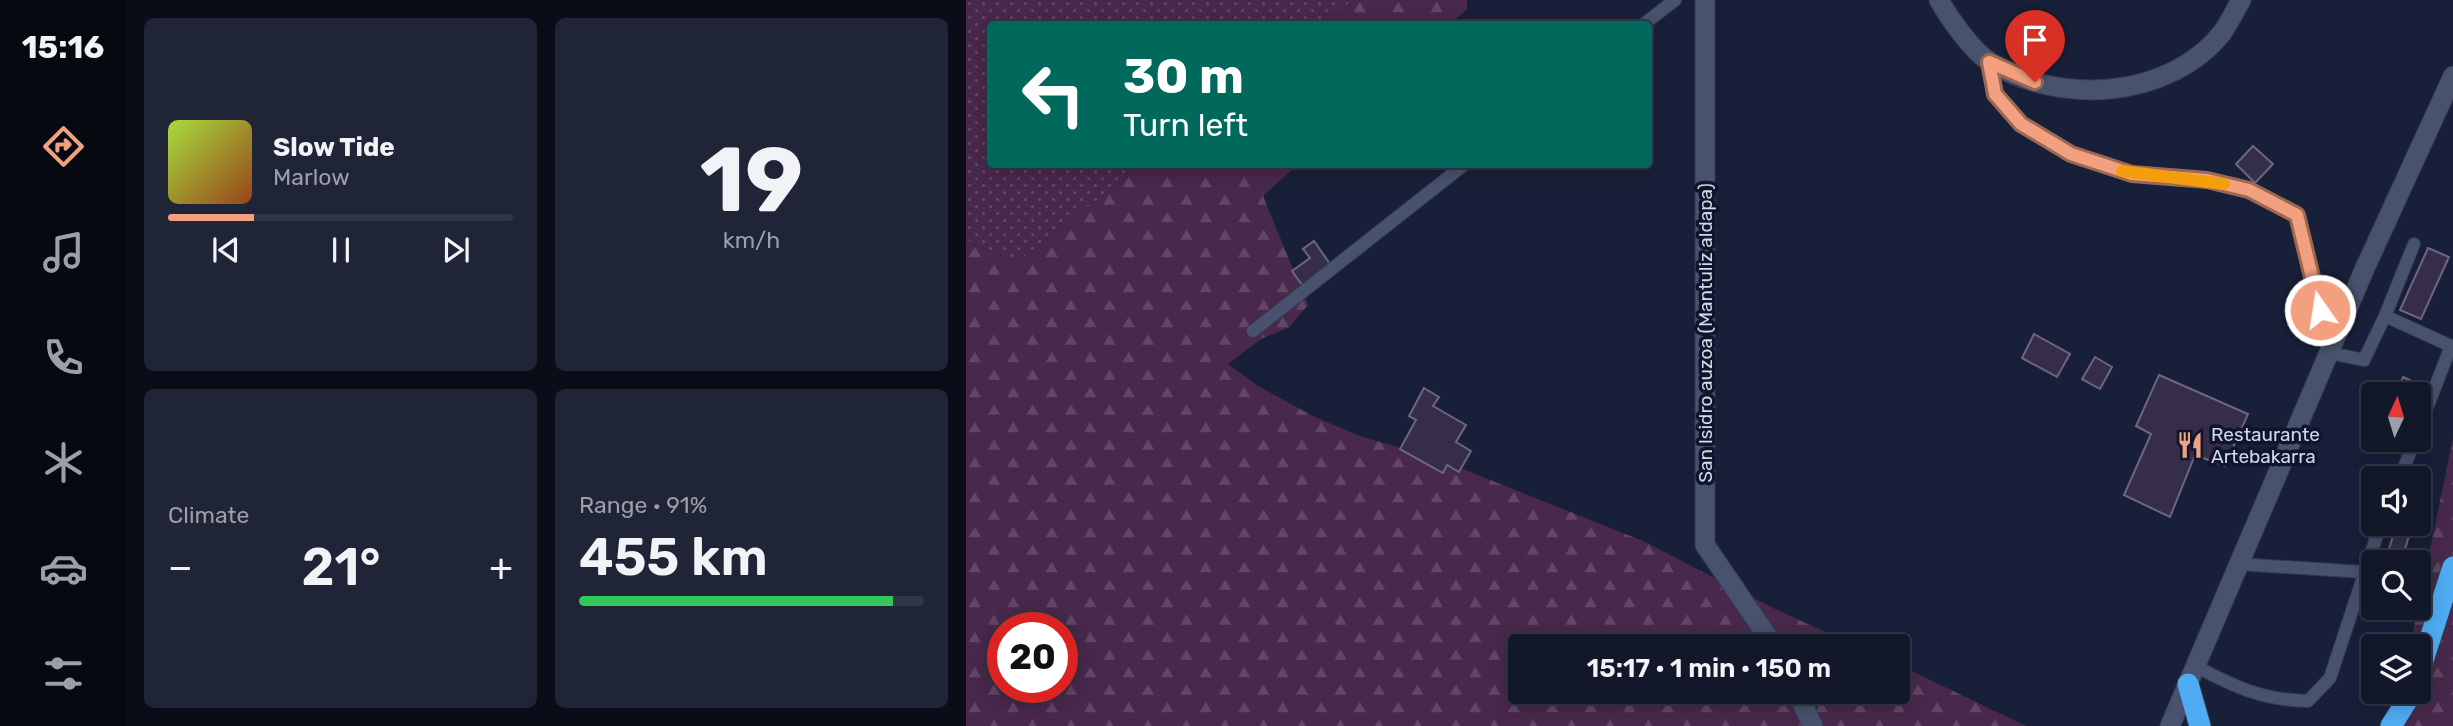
<!DOCTYPE html>
<meta charset="utf-8">
<style>
:root{--surface:#12172a;--page:#1f2436;--text:#f1f3f6;--muted:#9c9fa8;--line:#313647;--accent:#f2a07f}
body{margin:0;font-family:Rubik,sans-serif;background:var(--page);color:var(--text);height:100vh;display:flex;flex-direction:column;font-size:26px;white-space:nowrap}
*{box-sizing:border-box;margin:0}
p{font-size:23px;color:var(--muted)}
.icon{flex:none;width:38px;height:38px;fill:none;stroke:currentColor;stroke-width:2;stroke-linecap:round;stroke-linejoin:round}
.map{position:relative;flex:1;overflow:hidden}
.details{display:flex;flex-direction:column;gap:18px;padding:18px;background:#0a0d17;width:840px}
.details>*{flex:none}
.top-card{position:absolute;left:21px;top:21px;width:665px;height:147px;border-radius:7px;box-shadow:0 4px 18px #0003,0 0 0 2px var(--line);background:#00695c;color:#fff;overflow:hidden}
.needle{width:46px;rotate:4deg}
.buttons{position:absolute;left:1395px;top:382px;display:grid;gap:14px}
.buttons a{display:grid;place-items:center;width:70px;height:70px;border-radius:7px;background:var(--surface);box-shadow:0 4px 18px #0003,0 0 0 2px var(--line);font-size:35px}
.speed{position:absolute;left:21px;top:612px;display:flex;gap:14px;font-size:35px;font-weight:700;text-align:center}
.speed>*{display:grid;place-content:center;width:91px;height:91px;border-radius:50%;background:var(--surface);box-shadow:0 4px 18px #0003,0 0 0 2px var(--line);line-height:1}
.speed .limit{border:10px solid #d22;background:#fff;color:#111}
.pin{position:absolute;display:grid;place-items:center;width:60px;height:60px;color:#fff;margin:-72px -30px;border-radius:50% 50% 50% 0;rotate:-45deg;box-shadow:0 0 7px #0007}
.pin .icon{rotate:45deg}
.me{position:absolute;width:77px;margin:-38px;rotate:347deg;stroke-linejoin:round;filter:drop-shadow(0 0 5px #0008)}
.turn{display:flex;align-items:center;gap:24px;height:147px;padding:0 21px;font-size:32px}
.turn .icon{width:91px;height:91px;stroke-width:2.5}
.turn b{display:block;font-size:49px;line-height:60px}
.big{font-size:52px;font-weight:600;line-height:1.1}
.details .widget{flex:1;display:flex;flex-direction:column;justify-content:center;gap:10px;min-width:0;padding:0 24px;border-radius:10px;background:var(--page)}
.details .dial{align-items:center;gap:0}
.dial b{font-size:91px;line-height:1}
.song{display:flex;align-items:center;gap:21px}
.cover{width:84px;height:84px;border-radius:10px;background:linear-gradient(135deg,hsl(80 70% 55%),hsl(20 70% 35%))}
.played{height:7px;border-radius:4px;background:linear-gradient(90deg,var(--accent) 25%,var(--line) 25%)}
.keys{display:flex;justify-content:space-around;direction:ltr}
.heat{display:flex;justify-content:space-between;align-items:center;font-size:38px;direction:ltr}
.charge{height:10px;border-radius:5px;background:linear-gradient(90deg,#34c759 91%,var(--line) 0)}
.details .tiles{flex:1;display:grid;gap:18px;grid-template-columns:repeat(2,1fr)}
.trip{position:absolute;left:542px;top:634px;width:402px;height:70px;border-radius:7px;background:var(--surface);box-shadow:0 4px 18px #0003,0 0 0 2px var(--line);font-weight:600;line-height:70px;text-align:center}
main{display:flex;flex:1;min-height:0}
.tabs{display:flex;flex-direction:column;width:126px;justify-content:space-around;align-items:center;background:#070911;color:var(--muted)}
.tabs .icon{width:49px;height:49px}
.tabs .on{color:var(--accent)}
.tabs b{font-size:32px;color:var(--text)}
.map>svg:first-child{display:block}
</style>
<main>
<nav class="tabs">
<b>15:16</b>
<svg class="icon on" aria-label="directions" viewBox="0 0 24 24"><path d="M12 3l9 9-9 9-9-9zM9 14v-3h6M13 9l2 2-2 2"/></svg>
<svg class="icon" aria-label="music" viewBox="0 0 24 24"><path d="M9 18V5l10-2v13"/><circle cx="6" cy="18" r="3"/><circle cx="16" cy="16" r="3"/></svg>
<svg class="icon" aria-label="phone" viewBox="0 0 24 24"><path d="M5 4h4l2 5-3 2q2 4 5 5l2-3 5 2v4C11 20 4 13 5 4z"/></svg>
<svg class="icon" aria-label="climate" viewBox="0 0 24 24"><path d="M12 3v18M4 7l16 10M4 17L20 7"/></svg>
<svg class="icon" aria-label="car" viewBox="0 0 24 24"><path d="M5 17H2v-5l4-1 3-4h7l3 4 3 1v5h-3M9 17h6M6 11h13"/><circle cx="7" cy="17" r="2"/><circle cx="17" cy="17" r="2"/></svg>
<svg class="icon" aria-label="filters" viewBox="0 0 24 24"><path d="M4 7h16M4 17h16"/><circle cx="9" cy="7" r="2"/><circle cx="15" cy="17" r="2"/></svg>
</nav>
<section class="details">
<div class="tiles">
<div class="widget">
<div class="song"><i class="cover"></i><div><b>Slow Tide</b><p>Marlow</p></div></div>
<div class="played"></div>
<div class="keys"><svg class="icon" aria-label="previous" viewBox="0 0 24 24"><path d="M18 5L8 12l10 7zM5 5v14"/></svg><svg class="icon" aria-label="pause" viewBox="0 0 24 24"><path d="M8 5v14M16 5v14"/></svg><svg class="icon" aria-label="next" viewBox="0 0 24 24"><path d="M6 5l10 7-10 7zM19 5v14"/></svg></div>
</div>
<div class="widget dial"><b>19</b><p>km/h</p></div>
<div class="widget"><p>Climate</p>
<div class="heat"><a>−</a><b class="big">21°</b><a>+</a></div>
</div>
<div class="widget"><p>Range · 91%</p><b class="big">455 km</b><div class="charge"></div></div>
</div>
</section>
<div class="map">
<svg width="1487" height="726" viewBox="0 0 1487 726">
<defs>
<pattern id="green-dots" width="8" height="8" patternUnits="userSpaceOnUse" patternTransform="scale(1.75)"><rect width="8" height="8" fill="#48284b"/><path d="M2 2h.1M6 6h.1" fill="none" stroke="#624665" stroke-width="1.8" stroke-linecap="round"/></pattern>
<pattern id="forest-firs" width="22" height="20" patternUnits="userSpaceOnUse" patternTransform="scale(1.75)"><rect width="22" height="20" fill="#48284b"/><path d="M5 1l3.5 6h-7zM16 11l3.5 6h-7z" fill="#624665"/></pattern>
</defs>
<rect width="100%" height="100%" fill="#181f38"/>
<path fill="url(#green-dots)" d="M0 0H387L356 24H24V164L176 165 51 262 0 240Z"/>
<g fill="url(#forest-firs)" fill-rule="evenodd">
<path d="M387 0H501V9L484 24H356Z"/>
<path d="M176 165H331L297 196 342 305 322 328 295 339 262 364 292 386 347 416 394 436 472 459 677 541 807 608 890 646H555V691H933V665L1060 726H0V240L51 262ZM37 628H96V688H37Z"/>
<path d="M1487 438V726H1415L1430 710 1434 691H1452V646H1444Z"/>
</g>
<g fill="#362d49" stroke="#6e6584" stroke-width="2">
<path d="M1287 146 1307 164 1289 183 1270 164Z"/>
<path d="M348 241 364 264 336 285 326 271 344 258 337 249Z"/>
<path d="M1462 248 1483 257 1455 319 1434 310Z"/>
<path d="M1068 334 1104 354 1091 377 1056 358Z"/>
<path d="M1129 357 1146 367 1134 389 1116 379Z"/>
<path d="M1193 375 1282 414 1259 466 1229 455 1204 517 1158 495 1185 434 1170 426Z"/>
<path d="M1437 377 1453 384 1449 394H1430Z"/>
<path d="M458 388 473 397 467 406 500 425 490 442 505 451 493 472 481 465 477 473 434 449 450 420 443 416Z"/>
<path d="M1431 523H1447L1435 562H1419Z"/>
</g>
<g fill="none" stroke-linecap="round" stroke-linejoin="round">
<defs>
<g id="service">
<path d="M678 24 709 0"/>
<path d="M1023 62 1029 94 1055 124 1105 154 1166 175 1241 180 1283 190 1331 215 1354 310 1375 326"/>
<path d="M1419 316 1448 244"/>
<path d="M287 331 499 164"/>
<path d="M1364 353 1398 360 1419 316 1485 346 1452 431"/>
<path d="M1434 478 1449 439"/>
<path d="M1272 564 1398 572"/>
<path d="M1229 666C1269 687 1296 700 1342 701L1364 678 1415 523"/>
</g>
<g id="minor">
<path d="M739 0V545L808 646"/>
<path d="M973 0C983 18 1006 51 1024 62 1093 106 1203 99 1256 33 1263 23 1269 11 1275 0"/>
<path d="M830 691 847 726"/>
</g>
<path id="tertiary" d="M1204 726 1399 268 1487 76"/>
<g id="motorway">
<path d="M1452 676 1487 567"/>
<path d="M1222 684 1234 726"/>
<path d="M1425 726 1447 691"/>
</g>
</defs>
<use href="#service" stroke="#353a4f" stroke-width="14"/>
<use href="#minor" stroke="#353a4f" stroke-width="21"/>
<use href="#tertiary" stroke="#353a4f" stroke-width="21"/>
<use href="#motorway" stroke="#353a4f" stroke-width="23"/>
<use href="#service" stroke="#48516d" stroke-width="12"/>
<use href="#minor" stroke="#48516d" stroke-width="19"/>
<use href="#tertiary" stroke="#48516d" stroke-width="19"/>
<use href="#motorway" stroke="#4facf3" stroke-width="21"/>
</g>
<g fill="none" stroke-linecap="round" stroke-linejoin="round">
<defs>
<path id="route" d="M1069 82 1023 62 1029 94 1055 124 1105 154 1166 174 1241 180 1283 190 1331 215 1354 310"/>
</defs>
<use href="#route" stroke="#9d6853" stroke-width="18"/>
<use href="#route" stroke="#f2a07f" stroke-width="12"/>
<path stroke="#f59e0b" stroke-width="12" d="M1156 171 1258 184"/>
</g>
<defs>
<symbol id="restaurant-bare" viewBox="-9 -9 18 18"><path d="M-5-6h1v4h1v-4h1v4h1v-4h1v5L-1.5 .5V6h-2V.5L-5-1ZM5-6V6H3V1.5H1.5Q1.5-4 5-6Z" fill="#f2a07f" stroke="#0f152d" stroke-width="2.5" paint-order="stroke"/></symbol>
</defs>
<g fill-rule="evenodd">
<use href="#restaurant-bare" x="1205" y="426" width="38" height="38"/>
</g>
<g text-anchor="middle" dominant-baseline="central" stroke-width="7" stroke-linejoin="round" paint-order="stroke">
<g font-size="19" fill="#d2d8e9" stroke="#0f152d">
<text transform="translate(739 333) rotate(-90)">San Isidro auzoa (Mantuliz aldapa)</text>
</g>
<g font-size="19" fill="#d2d8e9" stroke="#0f152d" text-anchor="start">
<text x="1245" y="434">Restaurante<tspan x="1245" dy="22">Artebakarra</tspan></text>
</g>
</g>
</svg>
<div class="buttons">
<a><svg class="needle" viewBox="-14 -14 28 28"><path d="M0-13l5 13h-10z" fill="#e53935"/><path d="M0 13l5-13h-10z" fill="#9c9fa8"/></svg></a>
<a><svg class="icon" aria-label="sound" viewBox="0 0 24 24"><path d="M4 9h4l5-4v14l-5-4H4zM17 9q2 3 0 6"/></svg></a>
<a><svg class="icon" aria-label="search" viewBox="0 0 24 24"><circle cx="10" cy="10" r="6"/><path d="M15 15l6 6"/></svg></a>
<a><svg class="icon" aria-label="layers" viewBox="0 0 24 24"><path d="M12 4l9 5-9 5-9-5zM3 14l9 5 9-5"/></svg></a>
</div>
<div class="speed"><div class="limit">20</div></div>
<div class="pin" style="left:1069px;top:82px;background:#d93025"><svg class="icon" aria-label="arrive" viewBox="0 0 24 24"><path d="M6 21V4h12l-3 4 3 4H6"/></svg></div>
<svg class="me" style="left:1354px;top:310px" viewBox="-20 -20 40 40"><circle r="17" fill="#f2a07f" stroke="#fff" stroke-width="3"/><path d="M0-11L8 9 0 5-8 9z" fill="#fff"/></svg>
<div class="trip">15:17 · 1 min · 150 m</div>
<div class="top-card">
<div class="turn"><svg class="icon" aria-label="left" viewBox="0 0 24 24"><path d="M17 20v-9H6M10 6l-5 5 5 5"/></svg><div><b>30 m</b>Turn left</div></div>
</div>
</div>
</main>
